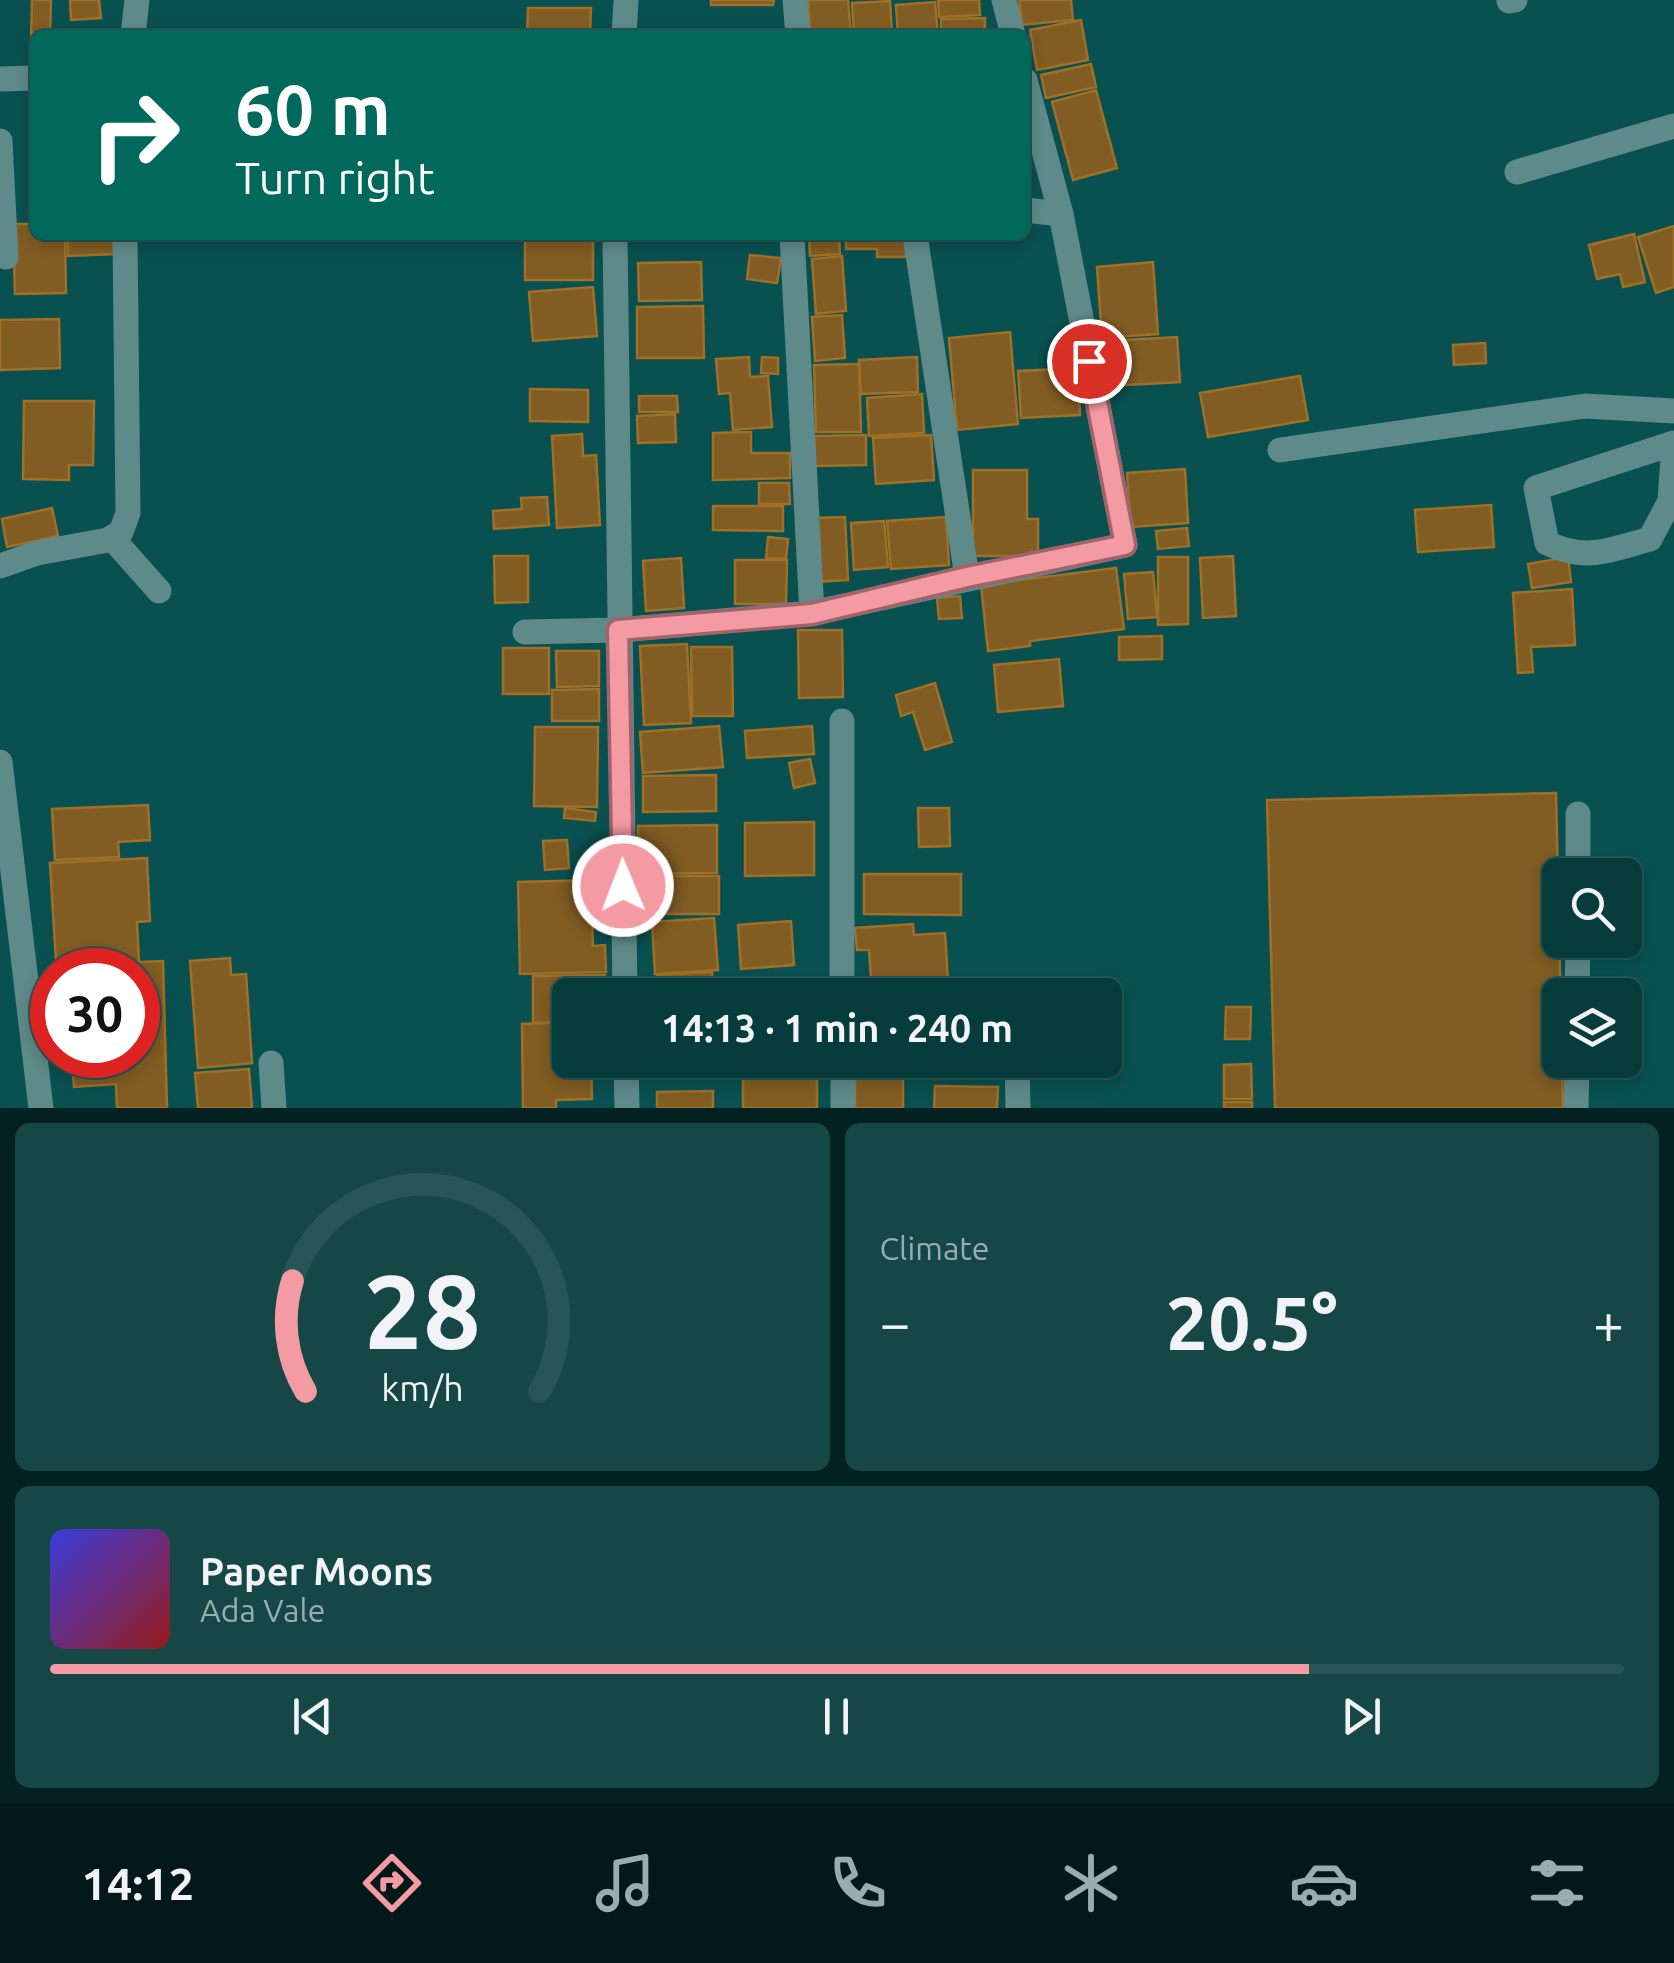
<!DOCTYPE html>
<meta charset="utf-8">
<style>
:root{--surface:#073c3c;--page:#154747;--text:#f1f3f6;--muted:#98adaf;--line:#285656;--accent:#f49aa2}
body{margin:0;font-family:Ubuntu,sans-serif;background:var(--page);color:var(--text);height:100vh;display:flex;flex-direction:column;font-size:38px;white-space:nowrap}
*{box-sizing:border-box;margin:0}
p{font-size:32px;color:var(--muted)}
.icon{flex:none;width:55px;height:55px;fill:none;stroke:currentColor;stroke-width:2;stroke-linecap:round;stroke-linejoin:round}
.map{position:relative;height:1108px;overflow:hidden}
.details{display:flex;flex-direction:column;gap:15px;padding:15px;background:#042121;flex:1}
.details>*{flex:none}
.top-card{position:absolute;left:30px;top:30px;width:1000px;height:210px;border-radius:15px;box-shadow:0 5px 15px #0003,0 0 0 2px var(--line);background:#00695c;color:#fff;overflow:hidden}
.tools{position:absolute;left:1542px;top:858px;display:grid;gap:20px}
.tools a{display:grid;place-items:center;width:100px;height:100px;border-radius:15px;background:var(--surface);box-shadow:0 5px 15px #0003,0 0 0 2px var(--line);font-size:50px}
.speed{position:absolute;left:30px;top:948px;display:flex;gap:20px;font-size:50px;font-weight:700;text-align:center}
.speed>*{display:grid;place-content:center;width:130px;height:130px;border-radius:50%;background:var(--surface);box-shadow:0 5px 15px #0003,0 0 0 2px var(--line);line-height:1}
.speed .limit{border:15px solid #d22;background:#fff;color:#111}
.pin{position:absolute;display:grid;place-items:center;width:85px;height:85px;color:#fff;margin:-42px;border:5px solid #fff;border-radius:50%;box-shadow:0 2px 10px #0007}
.me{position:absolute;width:110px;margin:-55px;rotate:359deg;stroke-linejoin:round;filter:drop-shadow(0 0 8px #0008)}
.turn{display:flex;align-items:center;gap:35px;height:210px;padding:0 40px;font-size:45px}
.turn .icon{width:130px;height:130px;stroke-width:2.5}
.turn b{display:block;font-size:70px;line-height:85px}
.big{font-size:75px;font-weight:700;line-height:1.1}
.details .widget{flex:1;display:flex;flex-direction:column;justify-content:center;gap:15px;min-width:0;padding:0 35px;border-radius:15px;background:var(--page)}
.details .dial{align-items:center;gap:0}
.dial svg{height:260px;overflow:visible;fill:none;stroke:var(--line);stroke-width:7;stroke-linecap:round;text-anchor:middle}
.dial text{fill:var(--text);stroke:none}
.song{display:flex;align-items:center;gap:30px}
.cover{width:120px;height:120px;border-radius:15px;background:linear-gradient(135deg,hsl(240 70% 55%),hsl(0 70% 35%))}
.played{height:10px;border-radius:5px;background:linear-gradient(90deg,var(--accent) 80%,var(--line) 80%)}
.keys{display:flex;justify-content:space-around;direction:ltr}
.heat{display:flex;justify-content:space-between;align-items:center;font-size:55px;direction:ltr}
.details .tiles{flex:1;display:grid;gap:15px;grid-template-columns:1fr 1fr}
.widget:last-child{grid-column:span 2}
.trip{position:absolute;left:552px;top:978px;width:570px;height:100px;border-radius:15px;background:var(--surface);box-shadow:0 5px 15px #0003,0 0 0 2px var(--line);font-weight:700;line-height:100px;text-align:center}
.tab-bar{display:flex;height:160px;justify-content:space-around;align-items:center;background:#031818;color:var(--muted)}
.tab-bar .icon{width:70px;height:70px}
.tab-bar .active{color:var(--accent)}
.tab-bar b{font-size:45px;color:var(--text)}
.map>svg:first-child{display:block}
</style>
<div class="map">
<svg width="1674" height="1108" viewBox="0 0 1674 1108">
<rect width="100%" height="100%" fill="#095050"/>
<g fill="#815c23" stroke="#9f7025" stroke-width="2.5">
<path d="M32 0H51L50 35H35V43H31Z"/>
<path d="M70 0H99L101 18 71 20Z"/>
<path d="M711 0H774L773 5H711Z"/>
<path d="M808 0H848L851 35H810Z"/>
<path d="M938 0H979L980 15 939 17Z"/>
<path d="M1019 0H1071L1073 20 1022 25Z"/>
<path d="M890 1 892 35H854L852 3Z"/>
<path d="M935 2 938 35H898L896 5Z"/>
<path d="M528 8H591L590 35H527Z"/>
<path d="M985 18V35H941V19Z"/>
<path d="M1081 20 1088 60 1037 70 1030 30Z"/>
<path d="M1091 64 1096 87 1046 98 1041 75Z"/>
<path d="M1096 90 1117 168 1073 180 1052 102Z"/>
<path d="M13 224H35V235H65L66 293 15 294Z"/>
<path d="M1674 226V287L1656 293 1638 237Z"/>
<path d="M1634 234 1645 282 1623 287 1620 274 1597 279 1589 245Z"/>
<path d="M67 235H115L116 254 68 256Z"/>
<path d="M809 235H839L840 254 810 256Z"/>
<path d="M846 235H906V257H877V249H846Z"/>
<rect x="525" y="238" width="68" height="42"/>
<path d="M750 255 781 258 777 283 747 279Z"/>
<path d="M842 256 846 311 816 314 812 259Z"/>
<path d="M701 262 702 300 639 301 638 263Z"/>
<path d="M1153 262 1158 334 1102 338 1097 267Z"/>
<path d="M593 287 597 336 533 341 529 292Z"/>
<path d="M703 306 704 358H637V307Z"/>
<path d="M842 315 845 358 815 361 812 317Z"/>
<path d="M59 319 60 368 0 370V320Z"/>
<path d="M1010 332 1018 424 957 430 949 338Z"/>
<path d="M1177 337 1180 382 1107 386 1104 341Z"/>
<path d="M1485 343 1486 363 1454 365 1453 345Z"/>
<path d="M749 357 750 377 768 376 772 427 733 430 730 393 719 394 716 359Z"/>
<path d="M762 357 778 358V374L761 373Z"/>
<path d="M917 357 918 392 861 394 859 360Z"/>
<path d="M859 364 861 432H816L814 365Z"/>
<path d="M1078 368 1080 415 1021 418 1018 371Z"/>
<path d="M1300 376 1308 420 1208 437 1200 393Z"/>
<path d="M530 389 588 390V422L530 421Z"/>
<path d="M922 394 924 433 869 436 867 398Z"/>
<path d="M639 396H677L678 412H639Z"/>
<path d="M24 401H94L93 465H69V480L23 479Z"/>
<path d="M675 414 676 442 638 443 637 416Z"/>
<path d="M751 432V453H790V478L713 480V433Z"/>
<path d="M582 434 583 456 596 455 600 525 557 528 552 436Z"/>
<path d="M866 435V465L815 466 814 436Z"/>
<path d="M931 435 934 480 876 484 873 438Z"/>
<path d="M1185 469 1188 523 1131 527 1127 473Z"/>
<path d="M973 470H1027V519H1038V556H973Z"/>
<path d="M759 483H789L790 504H759Z"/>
<path d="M547 497 549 525 494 529 493 511 522 509 521 498Z"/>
<path d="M1491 505 1494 547 1418 552 1415 510Z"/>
<path d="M713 506H783V531L713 530Z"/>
<path d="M52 508 58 536 7 547 2 519Z"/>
<path d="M845 517 848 580 816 582 813 518Z"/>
<path d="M946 517 949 565 891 569 887 521Z"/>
<path d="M884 521 888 567 854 570 851 523Z"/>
<path d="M1187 528 1189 546 1158 549 1156 531Z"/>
<path d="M768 537 788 539 786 559 766 558Z"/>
<path d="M494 556H528V602L495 603Z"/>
<path d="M1233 556 1236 616 1203 618 1200 558Z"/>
<path d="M1158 557H1188V624L1158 625Z"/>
<path d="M1568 557 1571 582 1532 588 1528 564Z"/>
<path d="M681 558 684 608 646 611 643 561Z"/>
<path d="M735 560H787L786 604H735Z"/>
<path d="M1116 568 1124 629 1030 641V646L988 651 981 585Z"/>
<path d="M1153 572 1157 617 1128 619 1124 574Z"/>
<path d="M1572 589 1575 645 1531 647 1533 672 1518 673 1513 593Z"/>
<path d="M960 596 962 618 939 619 937 598Z"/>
<path d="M798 630H842L843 697 799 698Z"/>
<path d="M1162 636V659L1119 660V637Z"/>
<path d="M687 644 691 723 644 725 640 646Z"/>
<path d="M691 647H732L733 716H692Z"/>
<rect x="503" y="648" width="46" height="46"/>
<path d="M556 651H599V686L557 687Z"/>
<path d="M1059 659 1063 706 998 712 994 665Z"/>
<path d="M935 683 952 742 925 750 913 712 901 716 896 695Z"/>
<path d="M599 689V721H552V690Z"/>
<path d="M719 726 723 767 643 773 640 732Z"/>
<path d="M812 726 814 754 747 758 745 731Z"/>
<path d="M535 727H598L597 807 534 806Z"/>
<path d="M810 759 815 783 794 788 789 763Z"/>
<path d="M716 775V811L643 812V776Z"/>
<path d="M1556 793 1563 1108H1275L1267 800Z"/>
<path d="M148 805 150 840 118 842 119 857 55 860 52 809Z"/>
<path d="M565 808 596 812 595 821 564 818Z"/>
<path d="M918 808H949L950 846 919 847Z"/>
<path d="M814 822V875L745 876V823Z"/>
<path d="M717 825V873L638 874V826Z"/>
<path d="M567 840 569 868 545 870 543 841Z"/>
<path d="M147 858 150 921 137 922 139 962 163 961 167 1108H117L116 1084 74 1087 72 1055H138V970H68L67 962H56L50 863Z"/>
<path d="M864 874H961V915L864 914Z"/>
<rect x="652" y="876" width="67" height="38"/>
<path d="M591 880 593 946 605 945 606 972 520 974 518 882Z"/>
<path d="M714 918 718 970 655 974 652 922Z"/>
<path d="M791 921 794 965 741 969 738 925Z"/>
<path d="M913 924 914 935 945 933 949 995H906L905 977 871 979 869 950H857L855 928Z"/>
<path d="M230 958 231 975 246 974 252 1063 198 1068 190 961Z"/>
<path d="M712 972 714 995H658L657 975Z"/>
<path d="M605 975V995H570V1022L533 1023V976Z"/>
<path d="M865 983 898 985V995H865Z"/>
<path d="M1226 1007H1251L1250 1039H1225Z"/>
<path d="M570 1022V1060H591L592 1099 556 1100V1108H523L522 1024Z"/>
<rect x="648" y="1060" width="79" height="6"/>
<path d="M869 1060H922L923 1065 869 1066Z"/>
<path d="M935 1060H1000V1078L935 1079Z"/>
<path d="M1251 1064 1252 1099H1224V1065Z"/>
<path d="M249 1069 252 1108H198L195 1073Z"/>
<path d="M817 1073V1108H743V1074Z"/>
<rect x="855" y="1076" width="48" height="32"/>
<path d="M935 1086 998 1087 997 1108H934Z"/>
<path d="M713 1091V1108H657V1092Z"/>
<rect x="1224" y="1102" width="28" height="6"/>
</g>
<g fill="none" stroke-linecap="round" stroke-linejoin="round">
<g stroke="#5e8a89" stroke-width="25">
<path d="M795 0 798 35"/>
<path d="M1004 0 1013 35"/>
<path d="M1509 1 1515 0"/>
<path d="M133 35 137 0"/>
<path d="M624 35 626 0"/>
<path d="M0 79 35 78"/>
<path d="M0 141 6 257"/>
<path d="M1517 172 1674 126"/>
<path d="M1025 210 1061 214"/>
<path d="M615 235 625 995"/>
<path d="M792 235 812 613"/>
<path d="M915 235 967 577"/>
<path d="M1674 443 1670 501 1650 539C1610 550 1586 562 1547 543L1536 488Z"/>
<path d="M1280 450 1585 406 1674 411"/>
<path d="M112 538 159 591"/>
<path d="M0 566 37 553 108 540 121 532 128 513 125 235"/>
<path d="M525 632 618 630 812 613 1125 545 1061 214 1025 80"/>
<path d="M842 721V995"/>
<path d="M0 762 41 1108"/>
<path d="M1578 875V814"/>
<path d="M1577 995 1578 940"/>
<path d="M626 1060 627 1108"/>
<path d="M843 1060V1108"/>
<path d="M1017 1060 1018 1108"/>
<path d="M271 1063 274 1108"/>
<path d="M1576 1108 1577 1060"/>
</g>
</g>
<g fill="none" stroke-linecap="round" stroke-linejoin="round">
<defs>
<path id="route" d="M623 886 618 630 812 614 967 577 1125 545 1089 361"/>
</defs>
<use href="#route" stroke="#9f6469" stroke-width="25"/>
<use href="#route" stroke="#f49aa2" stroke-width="18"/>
</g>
</svg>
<div class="tools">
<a><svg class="icon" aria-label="search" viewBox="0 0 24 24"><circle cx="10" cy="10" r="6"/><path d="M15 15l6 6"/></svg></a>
<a><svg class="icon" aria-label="layers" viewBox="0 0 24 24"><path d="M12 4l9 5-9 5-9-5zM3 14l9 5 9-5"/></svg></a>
</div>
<div class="speed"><div class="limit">30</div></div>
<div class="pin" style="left:1089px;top:361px;background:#d93025"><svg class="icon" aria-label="arrive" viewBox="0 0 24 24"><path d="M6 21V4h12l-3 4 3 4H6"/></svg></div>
<svg class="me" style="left:623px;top:886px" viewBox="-20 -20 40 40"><circle r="17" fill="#f49aa2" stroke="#fff" stroke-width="3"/><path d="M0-11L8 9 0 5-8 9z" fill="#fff"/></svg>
<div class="trip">14:13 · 1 min · 240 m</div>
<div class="top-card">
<div class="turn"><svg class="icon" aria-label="right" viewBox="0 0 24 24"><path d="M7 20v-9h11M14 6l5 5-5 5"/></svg><div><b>60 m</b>Turn right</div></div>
</div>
</div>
<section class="details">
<div class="tiles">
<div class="widget dial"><svg viewBox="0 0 100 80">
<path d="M14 69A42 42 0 1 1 86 69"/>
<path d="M14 69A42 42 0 0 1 10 35" stroke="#f49aa2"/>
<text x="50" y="56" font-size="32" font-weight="700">28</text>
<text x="50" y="72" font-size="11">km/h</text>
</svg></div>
<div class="widget"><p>Climate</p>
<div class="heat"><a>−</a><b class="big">20.5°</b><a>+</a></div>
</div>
<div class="widget">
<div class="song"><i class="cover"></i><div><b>Paper Moons</b><p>Ada Vale</p></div></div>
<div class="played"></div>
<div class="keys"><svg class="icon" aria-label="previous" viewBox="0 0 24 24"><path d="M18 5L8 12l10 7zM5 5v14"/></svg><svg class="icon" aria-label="pause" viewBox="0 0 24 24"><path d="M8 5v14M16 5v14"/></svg><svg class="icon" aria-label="next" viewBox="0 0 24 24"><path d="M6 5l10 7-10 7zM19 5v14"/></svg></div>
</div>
</div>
</section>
<nav class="tab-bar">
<b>14:12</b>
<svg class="icon active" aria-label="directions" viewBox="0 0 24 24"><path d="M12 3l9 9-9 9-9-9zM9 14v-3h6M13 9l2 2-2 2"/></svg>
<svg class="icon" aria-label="music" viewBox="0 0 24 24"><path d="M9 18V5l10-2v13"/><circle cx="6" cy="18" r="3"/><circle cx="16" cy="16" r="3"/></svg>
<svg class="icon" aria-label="phone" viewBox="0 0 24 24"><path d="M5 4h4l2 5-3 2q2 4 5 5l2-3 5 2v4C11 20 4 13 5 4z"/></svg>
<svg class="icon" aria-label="climate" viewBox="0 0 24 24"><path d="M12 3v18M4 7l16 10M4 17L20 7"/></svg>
<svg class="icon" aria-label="car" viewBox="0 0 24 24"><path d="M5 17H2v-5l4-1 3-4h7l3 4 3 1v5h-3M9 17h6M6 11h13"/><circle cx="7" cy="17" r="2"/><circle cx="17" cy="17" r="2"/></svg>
<svg class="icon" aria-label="filters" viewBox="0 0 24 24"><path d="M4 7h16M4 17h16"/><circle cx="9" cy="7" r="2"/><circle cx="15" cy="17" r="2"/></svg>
</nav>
